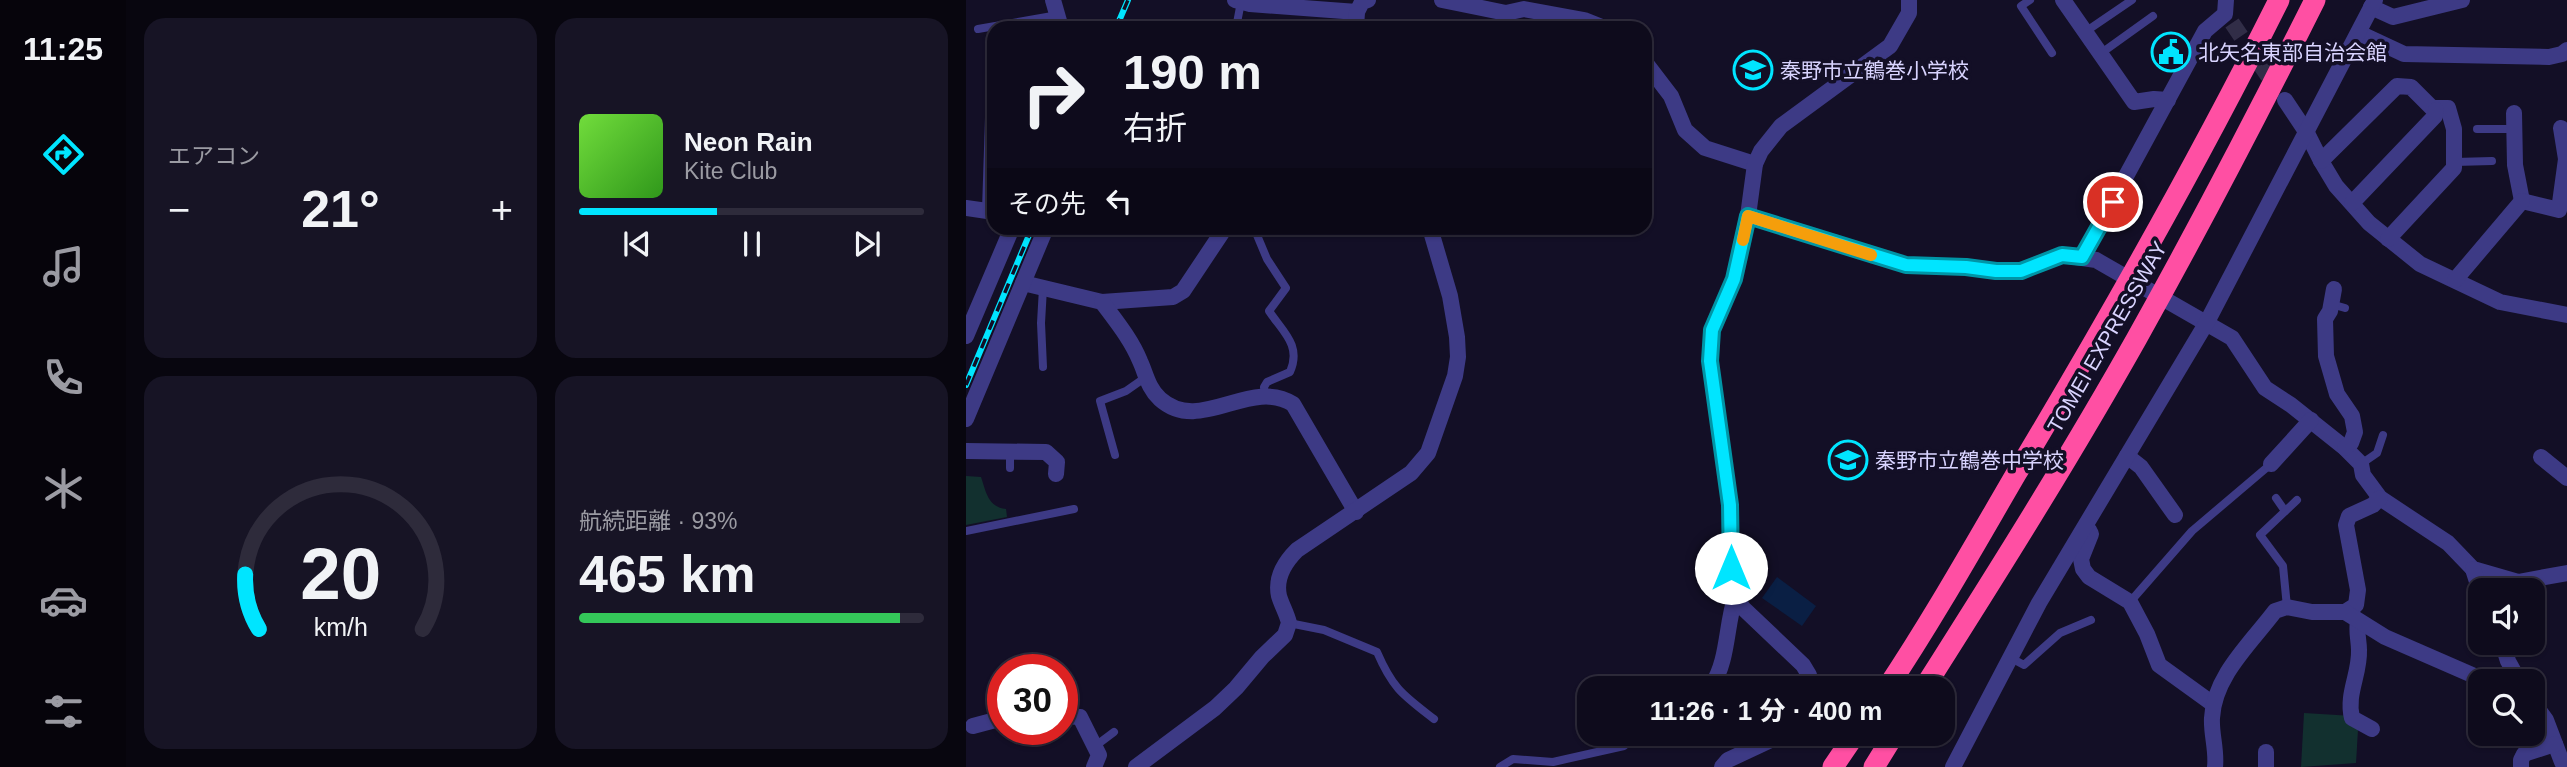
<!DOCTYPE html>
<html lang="ja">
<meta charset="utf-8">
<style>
:root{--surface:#0e0b1c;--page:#171425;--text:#f1f3f6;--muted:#9b9ba3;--line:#2e2b3b;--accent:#00e5ff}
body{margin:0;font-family:Helvetica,"Noto Sans JP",sans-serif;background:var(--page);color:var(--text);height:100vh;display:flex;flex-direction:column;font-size:26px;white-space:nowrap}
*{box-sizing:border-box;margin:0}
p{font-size:23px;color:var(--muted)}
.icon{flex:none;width:38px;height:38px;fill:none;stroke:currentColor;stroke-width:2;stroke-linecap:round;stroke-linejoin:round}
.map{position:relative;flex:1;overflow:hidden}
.side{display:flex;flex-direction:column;gap:18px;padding:18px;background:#08060f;width:840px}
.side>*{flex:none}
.guide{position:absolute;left:21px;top:21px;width:665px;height:214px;border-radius:21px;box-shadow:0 2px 5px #0004,0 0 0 2px var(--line);background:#0e0b1c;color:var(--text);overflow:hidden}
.controls{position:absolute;left:1502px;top:578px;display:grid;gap:14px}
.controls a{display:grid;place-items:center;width:77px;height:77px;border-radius:14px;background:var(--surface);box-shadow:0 2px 5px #0004,0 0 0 2px var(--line);font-size:35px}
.speed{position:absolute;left:21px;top:654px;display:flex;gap:14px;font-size:35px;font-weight:700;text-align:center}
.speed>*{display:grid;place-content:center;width:91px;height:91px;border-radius:50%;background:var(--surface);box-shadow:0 2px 5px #0004,0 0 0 2px var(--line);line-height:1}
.speed .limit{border:10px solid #d22;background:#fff;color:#111}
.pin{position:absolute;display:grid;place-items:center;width:60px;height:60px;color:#fff;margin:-30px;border:4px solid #fff;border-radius:50%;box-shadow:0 2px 7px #0007}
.me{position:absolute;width:77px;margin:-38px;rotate:0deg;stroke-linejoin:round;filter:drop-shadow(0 0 5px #0008)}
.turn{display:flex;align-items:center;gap:24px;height:147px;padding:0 21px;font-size:32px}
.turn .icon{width:91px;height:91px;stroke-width:2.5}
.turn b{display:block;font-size:49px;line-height:60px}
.then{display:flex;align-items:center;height:66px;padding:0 21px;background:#0003;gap:14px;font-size:26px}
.big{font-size:52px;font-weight:700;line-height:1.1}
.side .widget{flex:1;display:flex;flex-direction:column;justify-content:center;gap:10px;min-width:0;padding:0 24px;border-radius:21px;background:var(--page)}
.side .dial{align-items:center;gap:0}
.dial svg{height:182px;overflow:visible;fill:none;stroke:var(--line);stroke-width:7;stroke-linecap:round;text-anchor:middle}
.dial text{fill:var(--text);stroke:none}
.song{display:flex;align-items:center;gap:21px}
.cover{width:84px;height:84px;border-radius:10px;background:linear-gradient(135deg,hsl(100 70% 55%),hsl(110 70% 35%))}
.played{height:7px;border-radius:4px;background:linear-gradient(90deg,var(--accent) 40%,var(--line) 40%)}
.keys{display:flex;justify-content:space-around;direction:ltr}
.heat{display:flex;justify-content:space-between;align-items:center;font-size:38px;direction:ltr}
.charge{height:10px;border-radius:5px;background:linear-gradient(90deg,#34c759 93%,var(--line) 0)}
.side .tiles{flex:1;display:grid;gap:18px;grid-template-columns:repeat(2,1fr)}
.trip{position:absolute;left:611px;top:676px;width:378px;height:70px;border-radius:21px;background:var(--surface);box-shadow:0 2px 5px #0004,0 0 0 2px var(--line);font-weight:700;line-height:70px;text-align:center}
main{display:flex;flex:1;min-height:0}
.menu{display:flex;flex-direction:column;width:126px;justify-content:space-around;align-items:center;background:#06040b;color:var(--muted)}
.menu .icon{width:49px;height:49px}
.menu .selected{color:var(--accent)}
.menu b{font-size:32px;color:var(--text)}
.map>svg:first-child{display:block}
</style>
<main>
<nav class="menu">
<b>11:25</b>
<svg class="icon selected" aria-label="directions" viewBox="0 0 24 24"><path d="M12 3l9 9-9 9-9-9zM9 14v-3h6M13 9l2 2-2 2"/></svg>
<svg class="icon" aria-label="music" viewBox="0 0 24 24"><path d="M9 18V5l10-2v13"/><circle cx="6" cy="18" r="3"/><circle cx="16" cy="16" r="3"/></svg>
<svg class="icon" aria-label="phone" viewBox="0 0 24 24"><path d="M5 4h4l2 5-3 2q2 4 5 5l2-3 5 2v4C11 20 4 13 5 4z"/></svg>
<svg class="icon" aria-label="climate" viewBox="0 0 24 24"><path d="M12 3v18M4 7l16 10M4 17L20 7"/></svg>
<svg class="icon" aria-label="car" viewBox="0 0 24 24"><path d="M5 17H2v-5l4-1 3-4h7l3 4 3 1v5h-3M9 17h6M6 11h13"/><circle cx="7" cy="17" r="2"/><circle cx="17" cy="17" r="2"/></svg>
<svg class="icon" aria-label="filters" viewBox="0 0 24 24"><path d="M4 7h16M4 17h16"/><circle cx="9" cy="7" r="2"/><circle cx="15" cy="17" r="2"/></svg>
</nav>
<section class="side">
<div class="tiles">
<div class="widget"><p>エアコン</p>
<div class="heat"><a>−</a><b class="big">21°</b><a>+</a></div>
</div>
<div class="widget">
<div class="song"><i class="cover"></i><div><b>Neon Rain</b><p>Kite Club</p></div></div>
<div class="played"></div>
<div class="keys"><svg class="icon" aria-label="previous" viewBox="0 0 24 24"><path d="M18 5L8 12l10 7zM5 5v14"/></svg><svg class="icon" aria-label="pause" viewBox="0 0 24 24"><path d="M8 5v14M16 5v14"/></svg><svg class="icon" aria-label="next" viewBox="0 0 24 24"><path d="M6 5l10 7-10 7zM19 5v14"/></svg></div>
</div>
<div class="widget dial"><svg viewBox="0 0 100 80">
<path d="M14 69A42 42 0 1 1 86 69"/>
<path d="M14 69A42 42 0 0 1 8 45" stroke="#00e5ff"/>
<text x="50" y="56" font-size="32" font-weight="700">20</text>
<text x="50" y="72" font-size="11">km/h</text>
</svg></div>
<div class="widget"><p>航続距離 · 93%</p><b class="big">465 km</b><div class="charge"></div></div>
</div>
</section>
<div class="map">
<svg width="1601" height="767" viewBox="0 0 1601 767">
<rect width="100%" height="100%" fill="#130f26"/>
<g fill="#12302f">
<path d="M0 476 15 477C20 492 22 507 40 509L41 517 0 525Z"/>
<path d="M1338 713 1387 716 1392 730 1390 763 1335 767Z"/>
</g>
<path fill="#0a1f44" d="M811 577 850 606 836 626 796 598Z"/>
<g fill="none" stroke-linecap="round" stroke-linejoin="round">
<path stroke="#312d47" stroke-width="16" stroke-dasharray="16 8" stroke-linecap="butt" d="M1266 23 1311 89"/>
<g stroke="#3d3a85" stroke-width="8">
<path d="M1064 0 1055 6 1086 53"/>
<path d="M270 28 275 2"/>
<path d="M12 29 92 15"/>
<path d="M1119 32 1166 0"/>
<path d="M1134 54 1187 16"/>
<path d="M1511 129H1549"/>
<path d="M1489 162 1526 161"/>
<path d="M20 210 23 118"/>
<path d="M288 228 301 259 320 288 303 311C316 331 336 345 324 372L301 382 298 387 299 396"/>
<path d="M1365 304 1379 308"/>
<path d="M77 367 75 323 77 288"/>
<path d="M149 455 134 401 160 391 180 377"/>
<path d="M1395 464 1411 453 1417 435"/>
<path d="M44 468V451"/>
<path d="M1310 498 1319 511"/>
<path d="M0 531 108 509"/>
<path d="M1164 602 1226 531 1305 464"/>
<path d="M1321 607 1317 566 1294 535 1331 500"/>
<path d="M323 623 358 630 411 652C427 689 437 695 468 719"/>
<path d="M1045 658 1058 665 1094 633 1125 620"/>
<path d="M43 733V730"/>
<path d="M128 747 148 732"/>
<path d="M534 767 547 759 587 762 658 746 673 733"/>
</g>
<g stroke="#3d3a85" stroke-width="16">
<path d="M87 0 95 28"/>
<path d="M269 0 284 4 391 12"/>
<path d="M476 0 540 13 558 9 618 20 638 28"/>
<path d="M1097 0 1168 102 1188 99 1202 100"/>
<path d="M1405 7 1427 17 1496 0"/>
<path d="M390 28 391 12 396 2 402 0"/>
<path d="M1393 33 1438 54 1583 57 1596 54 1601 50"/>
<path d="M679 62 705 96 719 130 739 148 789 164"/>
<path d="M1319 100 1341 133 1355 161 1370 186 1403 223 1454 264 1534 302 1601 315"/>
<path d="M1548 113 1549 165 1556 201"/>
<path d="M1355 161 1431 86 1445 87 1466 108H1482L1488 129V168L1422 239"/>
<path d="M1556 201 1593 210 1600 159 1595 128"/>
<path d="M1386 203 1469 116 1470 110"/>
<path d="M0 208 28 212"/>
<path d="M782 216 940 265 1000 267 1030 271H1055L1096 255 1130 260 1266 338 1299 388 1325 405 1379 448 1395 464 1397 475 1414 498 1482 543 1507 569 1552 582 1601 573"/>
<path d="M1116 257 1239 31 1259 14 1260 0"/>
<path d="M1489 280 1556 201"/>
<path d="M57 283 136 302 207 297 217 291 259 228"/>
<path d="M1368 289 1364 311 1359 319 1360 356 1371 394 1386 416 1389 432 1385 443 1379 448"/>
<path d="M136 302C150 321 165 339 174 361 180 374 182 388 194 399 234 435 284 377 327 404L390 512"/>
<path d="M0 336 46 228"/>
<path d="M0 419 80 228"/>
<path d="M0 451 80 452 91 462 90 474"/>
<path d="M1161 456 1175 467 1209 515"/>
<path d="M1575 457 1601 478"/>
<path d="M1305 464 1345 420"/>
<path d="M1123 530 1125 534 1115 559 1117 569 1123 577 1164 602 1181 634 1193 665 1247 704"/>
<path d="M1507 569 1514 591"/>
<path d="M1379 612 1390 605 1392 590 1380 525 1383 516 1407 505 1414 498"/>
<path d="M1392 622C1390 632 1393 640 1393 650 1394 674 1380 694 1386 718L1406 729"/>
<path d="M1536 642 1542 661 1553 681"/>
<path d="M746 685C762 661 760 626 769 598"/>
<path d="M845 688 843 675 837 665 777 608 765 590 764 505 744 361 746 330 768 279 782 216 789 164 795 151 815 126 924 46 943 13V0"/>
<path d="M1566 701 1580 720 1596 762"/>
<path d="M96 716 114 717 133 755 128 767"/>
<path d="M7 726 37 718"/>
<path d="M170 767 249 708 270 688 296 657 319 635 323 623C321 614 316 606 313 596 309 578 318 563 331 550L445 473 462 453 489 376 492 357 491 337 484 296 464 228"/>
<path d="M756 767 762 760 820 733"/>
<path d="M987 767 1073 603 1241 322 1409 0"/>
<path d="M1249 767C1251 750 1245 734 1246 718 1248 676 1285 643 1309 611L1321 607 1346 612H1379L1419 637 1520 681"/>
<path d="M1300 767V752"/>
<path d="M1555 767V760L1558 754 1589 744"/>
</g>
<g stroke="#ff4fa3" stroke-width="21">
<path d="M921 688C967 619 1008 546 1050 474 1143 319 1232 162 1313 0"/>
<path d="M958 688C1031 573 1104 457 1171 338 1233 227 1292 114 1349 0"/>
<path d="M867 767 890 733"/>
<path d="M908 767 929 733"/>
</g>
<defs>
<g id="rail">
<path d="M150 28 162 0"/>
<path d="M0 385 66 228"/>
</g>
</defs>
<use href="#rail" stroke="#00e5ff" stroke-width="6"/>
<use href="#rail" stroke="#130f26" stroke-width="3.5" stroke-dasharray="10" stroke-linecap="butt"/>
</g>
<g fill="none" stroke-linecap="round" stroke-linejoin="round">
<defs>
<path id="route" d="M765 568 764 505 744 361 746 330 768 279 782 216 940 265 1000 267 1030 271H1055L1096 255 1116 257 1147 202"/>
</defs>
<use href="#route" stroke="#0095a6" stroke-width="18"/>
<use href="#route" stroke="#00e5ff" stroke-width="12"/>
<path stroke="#f59e0b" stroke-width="12" d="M777 240 782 216 905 255"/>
</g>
<defs>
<symbol id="civic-ring" viewBox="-11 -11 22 22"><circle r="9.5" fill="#130f26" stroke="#00e5ff" stroke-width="1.5"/><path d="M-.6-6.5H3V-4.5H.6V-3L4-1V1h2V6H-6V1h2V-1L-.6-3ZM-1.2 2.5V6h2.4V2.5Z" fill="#00e5ff"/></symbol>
<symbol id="school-ring" viewBox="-11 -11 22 22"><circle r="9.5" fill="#130f26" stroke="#00e5ff" stroke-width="1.5"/><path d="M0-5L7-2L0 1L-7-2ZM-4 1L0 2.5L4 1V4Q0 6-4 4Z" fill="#00e5ff"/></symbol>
</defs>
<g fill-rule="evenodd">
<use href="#civic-ring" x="1183" y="30" width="44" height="44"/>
<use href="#school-ring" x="765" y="48" width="44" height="44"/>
<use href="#school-ring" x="860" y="438" width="44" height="44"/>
</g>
<g text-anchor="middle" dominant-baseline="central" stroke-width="7" stroke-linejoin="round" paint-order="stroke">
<g font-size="21" fill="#d9d4ff" stroke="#130f26" text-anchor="start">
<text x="1232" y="52">北矢名東部自治会館</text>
<text x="814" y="70">秦野市立鶴巻小学校</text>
<text x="909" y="460">秦野市立鶴巻中学校</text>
</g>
<g font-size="21" fill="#d9d4ff" stroke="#130f26">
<text transform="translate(1141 337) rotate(-60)">TOMEI EXPRESSWAY</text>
</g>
</g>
</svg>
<div class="controls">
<a><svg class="icon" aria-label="sound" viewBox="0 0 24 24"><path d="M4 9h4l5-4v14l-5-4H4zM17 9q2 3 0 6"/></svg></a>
<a><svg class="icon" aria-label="search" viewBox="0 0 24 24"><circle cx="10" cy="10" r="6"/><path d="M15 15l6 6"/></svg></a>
</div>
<div class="speed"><div class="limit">30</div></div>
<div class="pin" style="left:1147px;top:202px;background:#d93025"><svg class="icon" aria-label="arrive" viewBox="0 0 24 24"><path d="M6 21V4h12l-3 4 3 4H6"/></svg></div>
<svg class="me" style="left:765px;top:568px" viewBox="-20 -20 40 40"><circle r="19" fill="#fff"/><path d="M0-13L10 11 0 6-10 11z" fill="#00e5ff"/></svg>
<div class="trip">11:26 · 1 分 · 400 m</div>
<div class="guide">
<div class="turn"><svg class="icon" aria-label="right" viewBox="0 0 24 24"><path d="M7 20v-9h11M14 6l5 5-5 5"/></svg><div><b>190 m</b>右折</div></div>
<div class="then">その先<svg class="icon" aria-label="left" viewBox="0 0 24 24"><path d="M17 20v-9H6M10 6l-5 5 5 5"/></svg></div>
</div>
</div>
</main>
